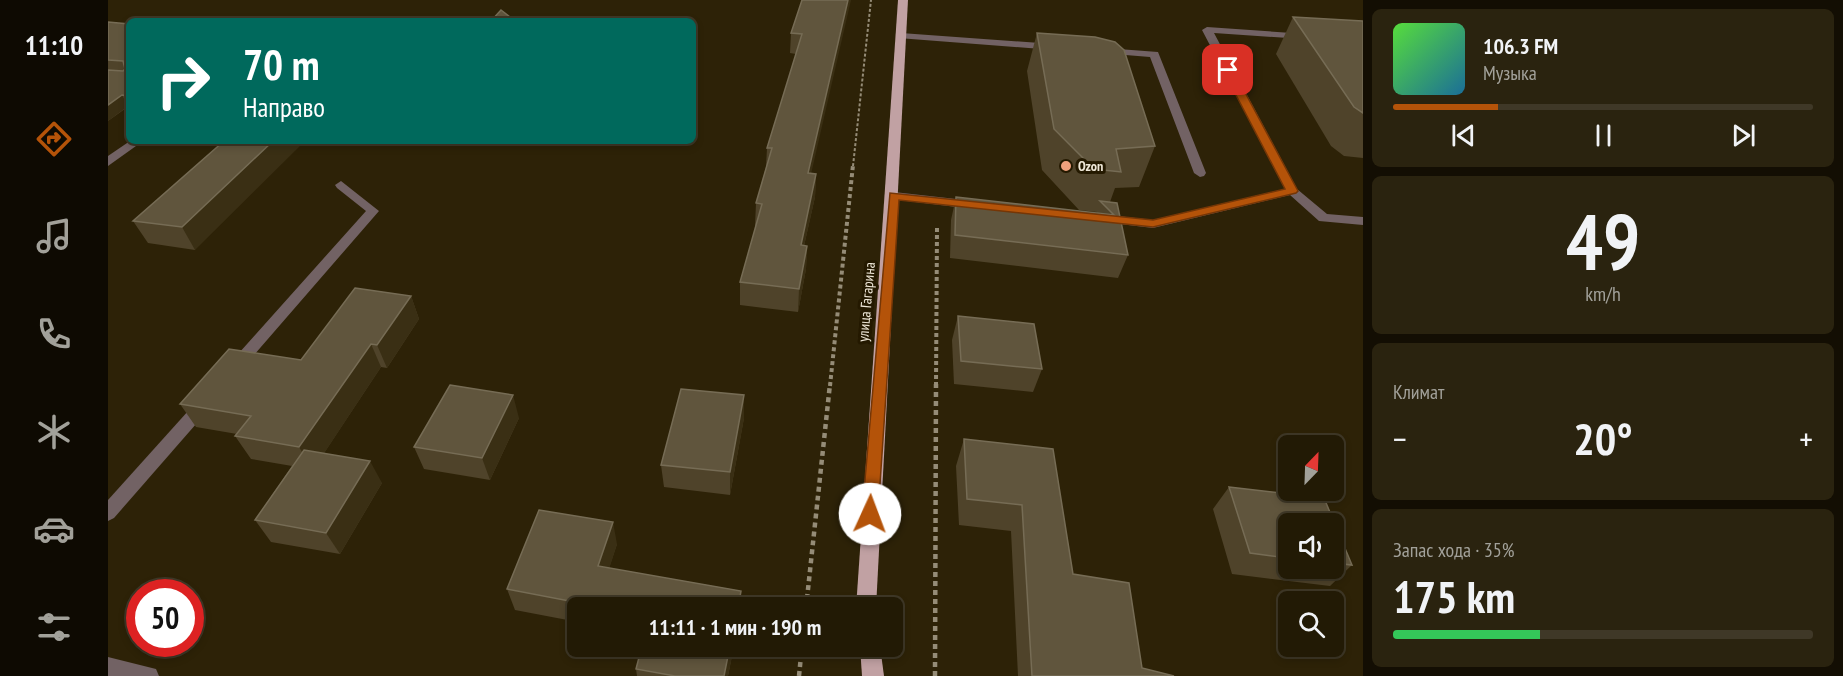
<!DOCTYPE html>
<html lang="ru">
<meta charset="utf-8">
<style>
:root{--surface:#221a05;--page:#2a230f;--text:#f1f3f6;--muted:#a2a19a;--line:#3f3827;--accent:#b45309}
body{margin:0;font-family:"PT Sans Narrow",sans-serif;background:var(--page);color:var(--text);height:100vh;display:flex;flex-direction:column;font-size:22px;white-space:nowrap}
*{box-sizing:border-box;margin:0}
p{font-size:20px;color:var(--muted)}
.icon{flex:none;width:33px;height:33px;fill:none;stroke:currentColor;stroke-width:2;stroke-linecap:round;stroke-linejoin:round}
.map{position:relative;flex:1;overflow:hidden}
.panel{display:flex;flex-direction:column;gap:9px;padding:9px;background:#130e03;width:480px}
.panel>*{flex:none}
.top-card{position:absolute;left:18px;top:18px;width:570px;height:126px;border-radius:9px;box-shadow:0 3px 9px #0003,0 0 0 2px var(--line);background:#00695c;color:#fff;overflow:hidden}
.needle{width:39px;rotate:23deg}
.buttons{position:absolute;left:1170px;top:435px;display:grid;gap:12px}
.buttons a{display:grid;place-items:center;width:66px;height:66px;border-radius:9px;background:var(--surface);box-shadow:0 3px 9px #0003,0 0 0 2px var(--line);font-size:30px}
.speed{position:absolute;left:18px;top:579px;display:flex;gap:12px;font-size:30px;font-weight:700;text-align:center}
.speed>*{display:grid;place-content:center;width:78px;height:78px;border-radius:50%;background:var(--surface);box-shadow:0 3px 9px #0003,0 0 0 2px var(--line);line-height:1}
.speed .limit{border:9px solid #d22;background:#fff;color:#111}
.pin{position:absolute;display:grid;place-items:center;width:51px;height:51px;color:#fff;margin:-26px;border-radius:12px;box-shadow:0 3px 9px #0006}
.me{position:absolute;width:66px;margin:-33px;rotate:2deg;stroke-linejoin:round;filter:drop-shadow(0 0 4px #0008)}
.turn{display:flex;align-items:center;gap:21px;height:126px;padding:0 18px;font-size:27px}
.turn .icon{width:78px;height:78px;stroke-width:2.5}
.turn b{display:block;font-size:42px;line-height:51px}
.big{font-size:45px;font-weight:700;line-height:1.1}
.panel .widget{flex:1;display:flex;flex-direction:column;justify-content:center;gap:9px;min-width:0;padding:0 21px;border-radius:9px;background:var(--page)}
.panel .dial{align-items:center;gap:0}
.dial b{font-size:78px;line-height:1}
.song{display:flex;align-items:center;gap:18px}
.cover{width:72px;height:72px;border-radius:9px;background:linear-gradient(135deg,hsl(110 70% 55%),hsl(200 70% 35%))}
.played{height:6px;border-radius:3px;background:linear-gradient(90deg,var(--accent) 25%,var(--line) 25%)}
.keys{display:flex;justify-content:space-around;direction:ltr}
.heat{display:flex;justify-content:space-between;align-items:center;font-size:33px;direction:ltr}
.charge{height:9px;border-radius:4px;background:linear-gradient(90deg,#34c759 35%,var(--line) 0)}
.trip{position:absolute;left:459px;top:597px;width:336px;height:60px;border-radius:9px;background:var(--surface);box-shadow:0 3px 9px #0003,0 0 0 2px var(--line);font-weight:700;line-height:60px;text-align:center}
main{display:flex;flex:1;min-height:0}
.menu{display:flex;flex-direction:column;width:108px;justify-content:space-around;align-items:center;background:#0e0a02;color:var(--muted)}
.menu .icon{width:42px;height:42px}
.menu .selected{color:var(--accent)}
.menu b{font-size:27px;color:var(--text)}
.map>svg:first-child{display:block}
</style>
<main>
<nav class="menu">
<b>11:10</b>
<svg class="icon selected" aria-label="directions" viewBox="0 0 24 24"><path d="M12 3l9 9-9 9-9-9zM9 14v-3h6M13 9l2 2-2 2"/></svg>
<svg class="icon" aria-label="music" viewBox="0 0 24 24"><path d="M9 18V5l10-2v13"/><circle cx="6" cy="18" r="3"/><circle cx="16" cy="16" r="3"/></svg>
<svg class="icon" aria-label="phone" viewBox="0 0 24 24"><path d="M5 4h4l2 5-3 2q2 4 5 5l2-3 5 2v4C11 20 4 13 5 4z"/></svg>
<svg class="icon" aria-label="climate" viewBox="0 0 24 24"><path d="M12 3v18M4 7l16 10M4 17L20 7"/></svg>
<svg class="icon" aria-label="car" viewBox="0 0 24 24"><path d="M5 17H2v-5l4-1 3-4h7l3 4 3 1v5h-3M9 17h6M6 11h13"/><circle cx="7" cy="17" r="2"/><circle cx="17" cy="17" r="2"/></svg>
<svg class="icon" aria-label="filters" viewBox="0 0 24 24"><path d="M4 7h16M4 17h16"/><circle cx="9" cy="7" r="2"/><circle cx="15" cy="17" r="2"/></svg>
</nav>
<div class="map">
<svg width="1255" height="676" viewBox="0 0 1255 676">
<rect width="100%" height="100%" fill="#2d2207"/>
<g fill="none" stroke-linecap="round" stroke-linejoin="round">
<path stroke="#958c77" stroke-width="2" stroke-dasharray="3 2" stroke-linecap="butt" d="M745 166 763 0"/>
<g stroke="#958c77" stroke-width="4" stroke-dasharray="4 3" stroke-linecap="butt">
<path d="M722 386 745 165"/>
<path d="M828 386 829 228"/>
</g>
<g stroke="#958c77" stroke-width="4.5" stroke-dasharray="5 4" stroke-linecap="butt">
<path d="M698 608 722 384"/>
<path d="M691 676 694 646"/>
<path d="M827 676 828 384"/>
</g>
<g fill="#726264" fill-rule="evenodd">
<path d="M1099 27 1198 34 1200 36 1195 39 1106 33 1189 189 1219 214 1255 217V225L1211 221 1182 195 1045 228 987 221 986 218 987 215 992 214 1045 220 1177 189 1094 30Z"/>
<path d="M793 33 946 44 951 47 946 50 790 38 788 36Z"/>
<path d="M997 48 1050 52 1098 173 1096 176 1092 177 1086 173 1042 57 993 53V49Z"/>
<path d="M22 141H35L0 166V156Z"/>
<path d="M233 181 271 211 132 371H122L119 367 122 363 258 211 229 188 227 185Z"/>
<path d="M786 192 866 201 872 205 866 209 782 199 780 196Z"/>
<path d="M96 398 102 400 104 404 102 408 6 518 0 521V500L90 400Z"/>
<path d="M0 657 48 669 51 676H0Z"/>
</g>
<g fill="#c1a1a3" fill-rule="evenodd">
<path d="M790 0H800L768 608H748Z"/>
<path d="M752 646H772L776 676H754Z"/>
</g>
</g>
<g fill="#4f432a" fill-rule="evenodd">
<path d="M694 0 703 174H708L707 197 696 246H699L698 269 690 312 632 305V282L648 226H647L648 203 658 167 659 148 688 54 682 53 683 33Z"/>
<path d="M1185 17 1255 21V158L1236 156 1223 146 1168 54Z"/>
<path d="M0 22 21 24V106L0 121Z"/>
<path d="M929 33 1047 146 1031 187 1007 188 1002 202 1020 255 1010 278 842 258 843 220 848 197 988 213 989 212 971 210 934 170 919 71Z"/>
<path d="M116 141 87 250 40 243 25 221Z"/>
<path d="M303 296 311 319 279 368 273 367 216 453 274 483 232 554 163 542 147 520 184 466 143 459 127 436 129 434 88 427 72 404 193 360Z"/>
<path d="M850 316 934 369 925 392 846 384 844 340Z"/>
<path d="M411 418 382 480 316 469 306 447Z"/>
<path d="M636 418 622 495 556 487 553 465Z"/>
<path d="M856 439 945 449 965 574 1034 668 1066 676H910L903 531 851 525 848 466Z"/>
<path d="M1121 487 1216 498 1244 565 1222 586 1124 574 1105 509ZM1180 524H1226V568H1180Z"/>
<path d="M509 544 501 568 633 591V608H470V622L407 610 399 589Z"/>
<path d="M626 646 620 676H529L528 669Z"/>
</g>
<g fill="#3a2f14">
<path d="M740 0H743L698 196 700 173Z"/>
<path d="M14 95 20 106 0 121V105Z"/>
<path d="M165 141H197L87 250 74 227Z"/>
<path d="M708 174 707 197 691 268 693 245Z"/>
<path d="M699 246 698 269 690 312 691 289Z"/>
<path d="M303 296 311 319 279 368 269 345Z"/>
<path d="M263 344 273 367 205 470 191 447Z"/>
<path d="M405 395 411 418 382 480 374 458Z"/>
<path d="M636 395V418L622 495V472Z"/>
<path d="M262 461 274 483 232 554 218 533Z"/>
<path d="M505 522 509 544 495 588 490 566Z"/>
<path d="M633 591V608H630Z"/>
<path d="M622 646H626L620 676H616Z"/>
</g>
<g fill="#60553d" stroke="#766c55" stroke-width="1.5">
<path d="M694 0H740L700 173 708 174 693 245 699 246 691 289 632 282 654 204 648 203 664 148H659L694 34 683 33Z"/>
<path d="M393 10 407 21H383Z"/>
<path d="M1185 17 1255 21V113L1246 107Z"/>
<path d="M0 22 21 24V96L14 95 0 105V70L15 71 17 69 15 61 0 60Z"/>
<path d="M929 33 987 37 1007 42 1016 50 1047 146 1008 149 1013 172 986 169 946 129Z"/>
<path d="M116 141H165L74 227 25 221Z"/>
<path d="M848 197 1006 215 992 201 1009 203 1020 255 847 235Z"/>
<path d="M247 288 303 296 269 345 263 344 191 447 127 436 143 416 72 404 121 349 193 360Z"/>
<path d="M850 316 926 324 934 369 853 361Z"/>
<path d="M342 385 405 395 374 458 306 447Z"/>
<path d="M573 389 636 395 622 472 553 465Z"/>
<path d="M856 439 945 449 965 574 1021 583 1034 668 1066 676H924L914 505 859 499Z"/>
<path d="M196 450 262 461 218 533 147 520Z"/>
<path d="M1121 487 1216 498 1244 565 1226 563V524H1180V558L1142 553Z"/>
<path d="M431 510 505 522 490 566 633 591 630 608H498L399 589Z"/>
<path d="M534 646H622L616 676H567L528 669Z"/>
</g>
<path fill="#b45309" stroke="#753606" stroke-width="1.5" d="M1120 67 1125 70 1190 191 1188 193 1045 227 791 200 770 514 768 519H756L754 514 782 193 1045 220 1177 189 1115 70Z"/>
<circle fill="#f1a17c" stroke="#241900" stroke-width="2" cx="958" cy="166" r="6"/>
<g text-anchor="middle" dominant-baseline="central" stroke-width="6" stroke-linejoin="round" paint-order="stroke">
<g font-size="14" font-weight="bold" fill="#eee7d7" stroke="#241900" text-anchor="start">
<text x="970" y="166">Ozon</text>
</g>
<g font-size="15" fill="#eee7d7" stroke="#241900">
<text transform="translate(758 302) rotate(-85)">улица Гагарина</text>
</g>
</g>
</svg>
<div class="buttons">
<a><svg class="needle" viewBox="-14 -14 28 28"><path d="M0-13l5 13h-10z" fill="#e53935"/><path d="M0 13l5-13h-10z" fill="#a2a19a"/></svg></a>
<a><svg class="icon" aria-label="sound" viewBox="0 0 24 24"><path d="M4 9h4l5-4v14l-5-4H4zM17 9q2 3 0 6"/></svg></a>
<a><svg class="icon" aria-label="search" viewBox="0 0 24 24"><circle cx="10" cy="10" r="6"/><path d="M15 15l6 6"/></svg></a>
</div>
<div class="speed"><div class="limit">50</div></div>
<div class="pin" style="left:1120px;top:70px;background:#d93025"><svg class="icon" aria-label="arrive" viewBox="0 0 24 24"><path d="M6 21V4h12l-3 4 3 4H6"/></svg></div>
<svg class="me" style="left:762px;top:514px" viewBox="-20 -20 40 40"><circle r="19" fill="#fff"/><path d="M0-13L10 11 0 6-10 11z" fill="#b45309"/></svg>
<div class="trip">11:11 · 1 мин · 190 m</div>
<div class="top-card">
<div class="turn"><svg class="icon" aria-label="right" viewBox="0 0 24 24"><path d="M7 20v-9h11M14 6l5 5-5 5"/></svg><div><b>70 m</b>Направо</div></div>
</div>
</div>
<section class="panel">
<div class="widget">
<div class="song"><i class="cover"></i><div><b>106.3 FM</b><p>Музыка</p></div></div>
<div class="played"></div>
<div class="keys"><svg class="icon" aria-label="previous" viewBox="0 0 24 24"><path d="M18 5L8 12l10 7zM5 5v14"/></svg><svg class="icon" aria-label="pause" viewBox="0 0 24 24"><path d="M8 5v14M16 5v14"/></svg><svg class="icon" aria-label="next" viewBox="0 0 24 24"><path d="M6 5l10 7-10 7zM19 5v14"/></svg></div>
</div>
<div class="widget dial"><b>49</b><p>km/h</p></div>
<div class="widget"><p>Климат</p>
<div class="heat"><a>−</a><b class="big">20°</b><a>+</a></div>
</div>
<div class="widget"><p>Запас хода · 35%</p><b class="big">175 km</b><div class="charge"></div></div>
</section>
</main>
